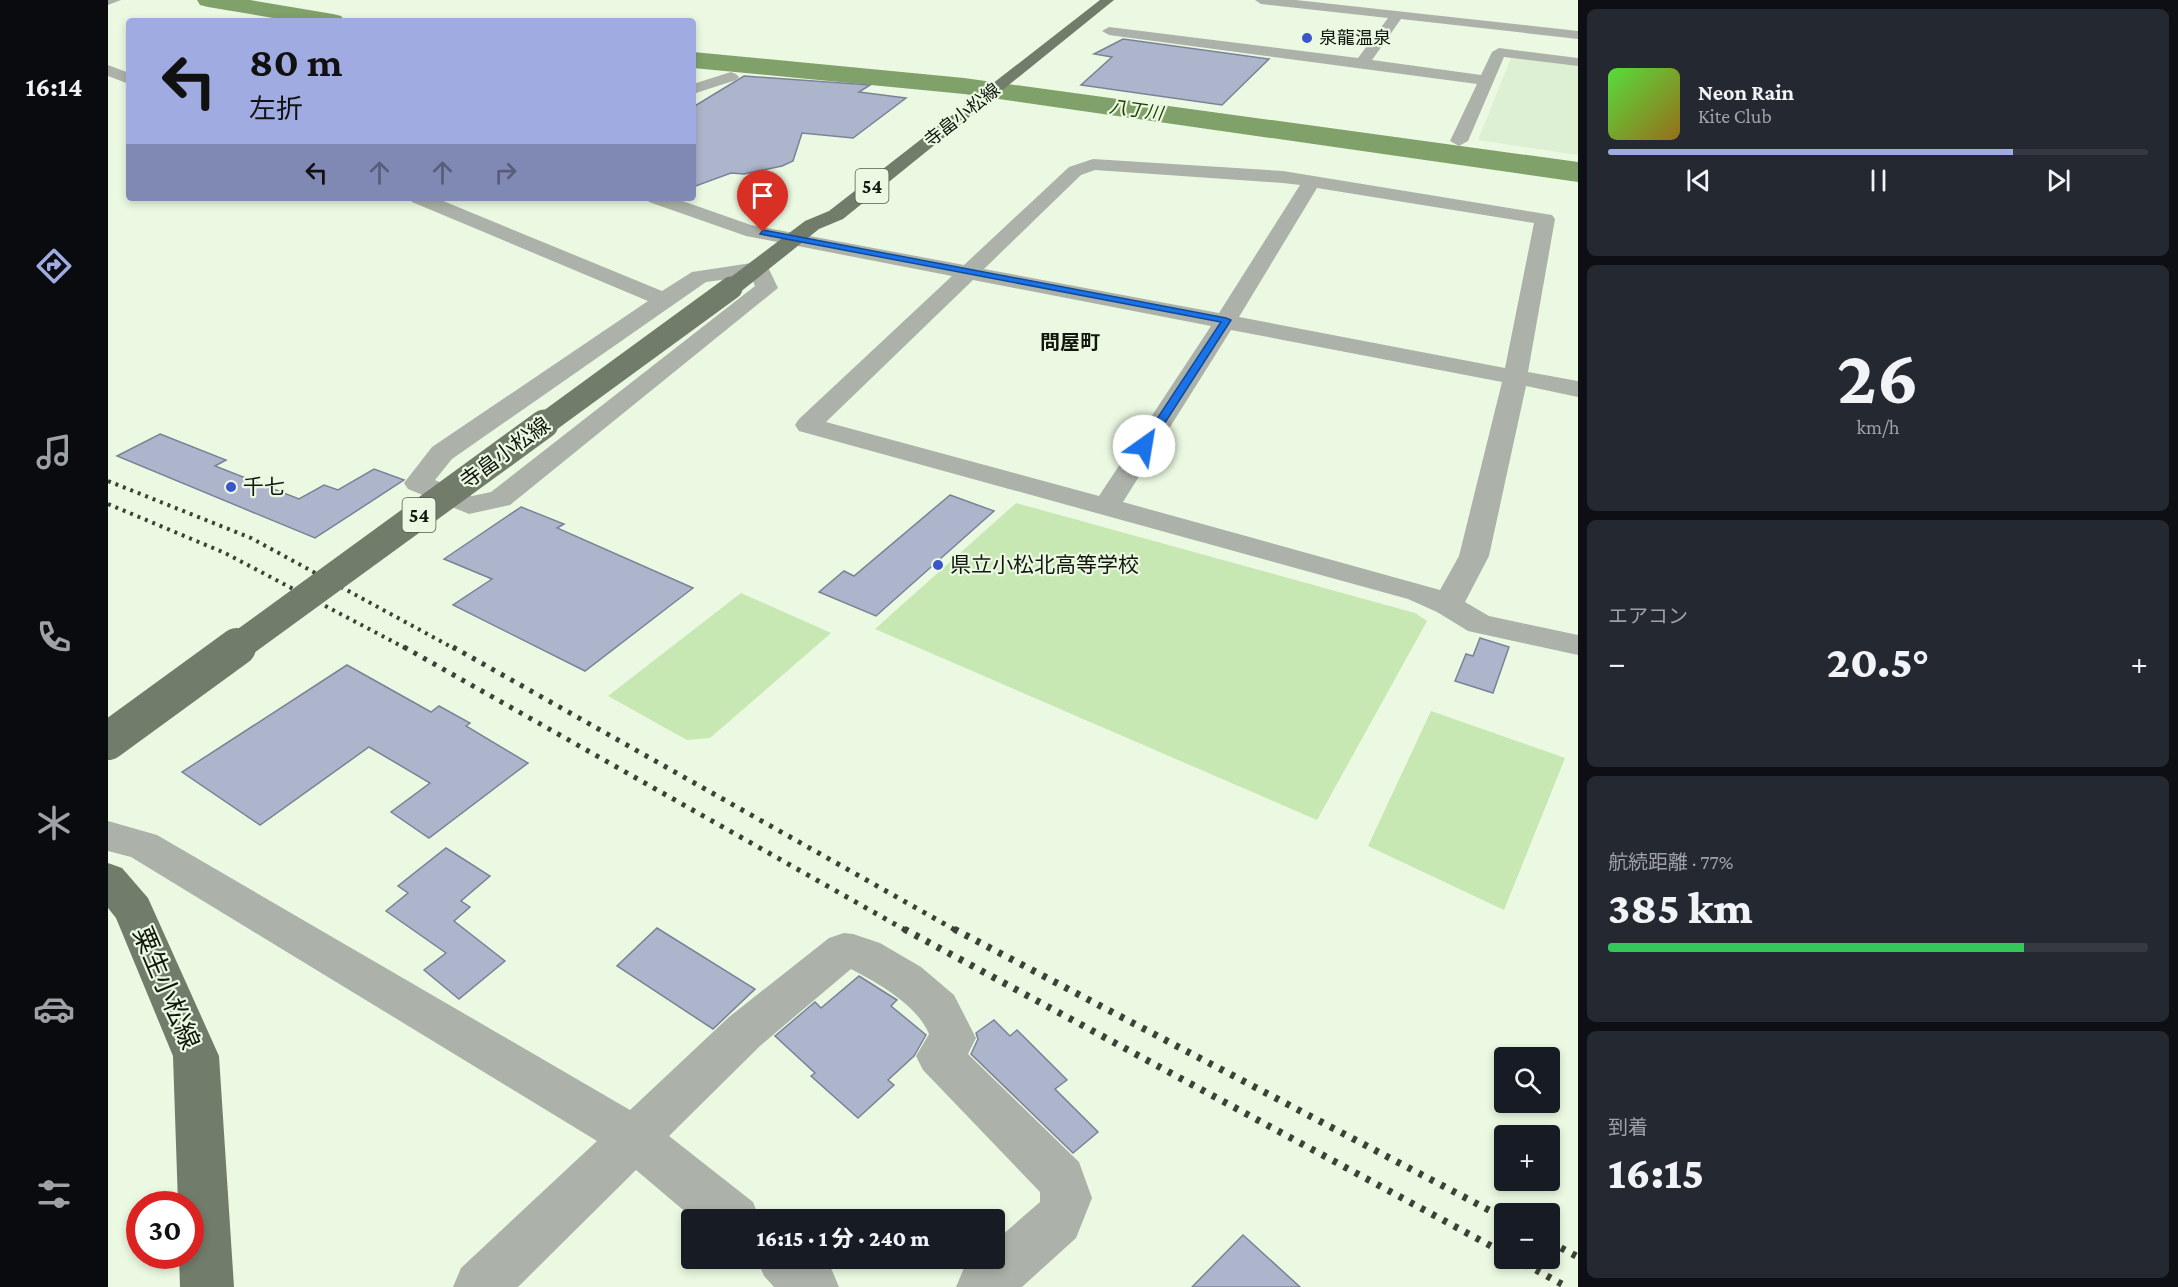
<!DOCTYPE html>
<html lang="ja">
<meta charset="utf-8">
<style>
:root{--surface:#171b24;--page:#242831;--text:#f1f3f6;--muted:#9ea1a6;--line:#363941;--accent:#a0ace1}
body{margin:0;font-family:"Crimson Pro","Noto Sans JP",serif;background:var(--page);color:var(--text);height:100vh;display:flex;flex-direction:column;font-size:22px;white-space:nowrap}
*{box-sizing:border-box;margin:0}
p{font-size:20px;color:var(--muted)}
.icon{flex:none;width:33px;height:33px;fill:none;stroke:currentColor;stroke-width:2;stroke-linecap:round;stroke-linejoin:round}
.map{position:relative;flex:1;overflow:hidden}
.details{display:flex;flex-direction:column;gap:9px;padding:9px;background:#0d0f14;width:600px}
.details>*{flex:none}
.banner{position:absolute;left:18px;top:18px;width:570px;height:183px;border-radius:6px;box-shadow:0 3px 9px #0003;background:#a0ace1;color:#111;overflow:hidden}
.fabs{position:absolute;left:1386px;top:1047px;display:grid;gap:12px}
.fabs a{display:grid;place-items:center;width:66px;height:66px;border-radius:6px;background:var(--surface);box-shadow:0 3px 9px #0003;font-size:30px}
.speed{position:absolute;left:18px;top:1191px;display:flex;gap:12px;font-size:30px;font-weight:700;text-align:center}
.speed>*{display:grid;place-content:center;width:78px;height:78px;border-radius:50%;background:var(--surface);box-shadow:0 3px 9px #0003;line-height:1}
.speed .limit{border:9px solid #d22;background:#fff;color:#111}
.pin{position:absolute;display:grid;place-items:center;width:51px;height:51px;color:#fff;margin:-62px -26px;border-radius:50% 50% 50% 0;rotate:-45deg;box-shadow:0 0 6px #0007}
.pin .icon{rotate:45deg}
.me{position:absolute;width:66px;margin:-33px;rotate:32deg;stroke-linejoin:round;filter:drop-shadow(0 0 4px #0008)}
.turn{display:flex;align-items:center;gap:21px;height:126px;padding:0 24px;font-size:27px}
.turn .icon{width:78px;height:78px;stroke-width:2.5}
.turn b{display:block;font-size:42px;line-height:51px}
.lanes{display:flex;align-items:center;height:57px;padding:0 24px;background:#0003;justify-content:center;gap:30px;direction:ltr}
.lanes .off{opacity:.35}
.big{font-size:45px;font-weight:800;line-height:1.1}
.details .widget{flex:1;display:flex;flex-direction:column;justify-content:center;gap:9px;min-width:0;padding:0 21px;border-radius:9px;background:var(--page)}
.details .dial{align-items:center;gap:0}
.dial b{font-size:78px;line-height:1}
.song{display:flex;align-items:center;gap:18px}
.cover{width:72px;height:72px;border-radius:9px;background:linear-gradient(135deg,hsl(110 70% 55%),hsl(40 70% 35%))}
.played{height:6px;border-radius:3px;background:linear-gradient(90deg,var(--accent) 75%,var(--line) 75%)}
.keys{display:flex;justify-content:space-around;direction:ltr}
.heat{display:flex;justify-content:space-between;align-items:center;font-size:33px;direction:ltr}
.charge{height:9px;border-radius:4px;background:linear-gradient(90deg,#34c759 77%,var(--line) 0)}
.trip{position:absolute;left:573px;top:1209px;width:324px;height:60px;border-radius:6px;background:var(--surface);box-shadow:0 3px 9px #0003;font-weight:800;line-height:60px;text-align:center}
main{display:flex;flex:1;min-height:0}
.menu{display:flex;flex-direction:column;width:108px;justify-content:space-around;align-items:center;background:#090b0e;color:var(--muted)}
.menu .icon{width:42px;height:42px}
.menu .active{color:var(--accent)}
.menu b{font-size:27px;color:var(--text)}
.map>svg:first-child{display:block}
</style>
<main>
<nav class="menu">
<b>16:14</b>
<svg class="icon active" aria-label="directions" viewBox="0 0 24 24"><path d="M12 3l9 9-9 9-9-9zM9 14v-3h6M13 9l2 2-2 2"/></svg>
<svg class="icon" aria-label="music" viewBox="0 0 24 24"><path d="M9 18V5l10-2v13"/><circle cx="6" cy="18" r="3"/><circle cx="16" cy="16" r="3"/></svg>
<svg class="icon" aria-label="phone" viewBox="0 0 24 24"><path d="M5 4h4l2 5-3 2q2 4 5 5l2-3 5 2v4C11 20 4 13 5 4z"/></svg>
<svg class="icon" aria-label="climate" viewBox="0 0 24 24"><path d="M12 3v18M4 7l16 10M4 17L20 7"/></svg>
<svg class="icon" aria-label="car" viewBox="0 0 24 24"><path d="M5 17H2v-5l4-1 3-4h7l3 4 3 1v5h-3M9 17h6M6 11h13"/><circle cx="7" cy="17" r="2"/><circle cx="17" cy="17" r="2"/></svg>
<svg class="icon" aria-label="filters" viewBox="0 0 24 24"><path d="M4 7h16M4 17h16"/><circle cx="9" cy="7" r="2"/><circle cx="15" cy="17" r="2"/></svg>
</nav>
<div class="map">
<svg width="1470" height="1287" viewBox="0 0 1470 1287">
<rect width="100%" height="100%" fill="#ebf9e2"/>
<path fill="#def0d3" d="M1403 58 1470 66V155L1370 140Z"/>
<g fill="#c7e8b2">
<path d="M908 503 1307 613 1319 621 1209 820 767 629Z"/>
<path d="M633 593 723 633 602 738 579 740 500 696Z"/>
<path d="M1323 711 1457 758 1396 910 1260 846Z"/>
</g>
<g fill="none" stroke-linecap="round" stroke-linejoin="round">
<g fill="#80a16a" fill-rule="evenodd">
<path d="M89 0H142L225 14 233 16 237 21H183L100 7 92 5Z"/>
<path d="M585 52 856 78 1470 162V182L856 94 585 68Z"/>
</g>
</g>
<g fill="#adb5cc" stroke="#7a8297" stroke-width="1.5">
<path d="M1015 39 1161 59 1114 105 973 85 1004 57 986 54Z"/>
<path d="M636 76 762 85 751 92 798 98 745 138 694 133 685 161 674 166 636 174 623 173 585 187V107Z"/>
<path d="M52 434 118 460 107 466 191 499 216 485 230 490 266 469 296 480 207 538 9 456Z"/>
<path d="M842 495 886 511 768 616 711 592 736 571 746 576Z"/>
<path d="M413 507 456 524 449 528 585 588 477 671 345 605 384 579 336 559Z"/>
<path d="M1372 638 1401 647 1385 693 1347 681 1358 654 1365 656Z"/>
<path d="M239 665 323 712 331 706 362 723 358 726 420 763 321 838 283 812 322 783 261 747 152 825 74 772Z"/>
<path d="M338 848 382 876 353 901 362 907 346 921 397 961 351 999 316 970 338 953 278 911 300 893 290 886Z"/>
<path d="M549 928 647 989 605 1029 509 966Z"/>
<path d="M751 976 789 1000 783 1006 818 1035 806 1056 780 1080 786 1085 750 1118 703 1076 707 1073 667 1036 707 1002 713 1008Z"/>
<path d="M886 1020 902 1036 909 1030 959 1080 947 1089 990 1132 965 1153 863 1054 870 1039 868 1033Z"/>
<path d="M1135 1235 1192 1287H1084Z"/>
</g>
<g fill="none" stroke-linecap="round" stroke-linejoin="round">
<g fill="#acb2a9" fill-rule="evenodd">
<path d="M0 0H13L0 5Z"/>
<path d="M1147 0H1188L1470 31V39L1293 19 1264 60 1373 75 1384 52 1391 48 1470 58V66L1396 57 1360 141 1351 146 1342 141 1369 84 1001 35 994 31 1001 27 1250 58 1280 18 1153 4Z"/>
<path d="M0 65 21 73V84L0 76Z"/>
<path d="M623 72 628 74 631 77 628 80 585 94V84Z"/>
<path d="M985 159 1175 171 1444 215 1447 219 1420 372 1470 381V397L1418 386 1381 556 1357 602 1381 616 1470 635V655L1360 631 1329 612 1300 599 691 431 687 425 691 419 844 276 638 236 541 202 538 198H566L643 225 856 265 961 167ZM987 170 1175 183 1192 185 1111 313 876 269 973 175ZM1209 188 1426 223 1397 368 1131 317ZM865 280 1103 326 991 496 718 422ZM1123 330 1394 382 1351 556 1332 590 1015 502Z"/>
<path d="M301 198H328L554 291 584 272 650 262 658 263 670 288 402 505 361 514 300 489 296 483 324 447 540 301 304 202ZM643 276 647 286 383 492 364 496 327 480 344 459 598 282Z"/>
<path d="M0 821 49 835 522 1110 621 1017 721 938 736 933 745 934 772 943 813 967 846 995 868 1038 860 1054 971 1162 984 1198 968 1238 914 1287H848L856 1268 867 1258H886V1242L932 1202V1192L815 1070 808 1056 821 1034C809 1005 770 983 743 969L653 1045 561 1136 645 1202 652 1220H587L528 1170 410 1287H345L353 1268 489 1141 23 857 0 851Z"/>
<path d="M648 1258H712L723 1268 731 1287H666L656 1276Z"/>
</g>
<g fill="#717c6b" fill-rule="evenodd">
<path d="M992 0H1006L735 219 711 229 631 293H615L612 288 615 283 697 221 721 211Z"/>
<path d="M0 863 14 868 40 898 111 1056 126 1287H72L71 1256H82V1204H70L65 1056 8 918 0 908Z"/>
</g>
<g stroke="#3c4237" stroke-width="4" stroke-dasharray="3 5" stroke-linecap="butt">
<path d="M0 481 143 538 347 649"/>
<path d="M0 504 117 553 299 649"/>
</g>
<g stroke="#3c4237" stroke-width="5" stroke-dasharray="4 7" stroke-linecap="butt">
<path d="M296 647 799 931"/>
<path d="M345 647 849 931"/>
</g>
<g stroke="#3c4237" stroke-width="7" stroke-dasharray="4.5 8" stroke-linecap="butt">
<path d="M796 929 1396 1253"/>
<path d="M846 929 1396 1218"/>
<path d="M1442 1242 1470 1257"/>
<path d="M1406 1258 1459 1287"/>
</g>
<path stroke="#717c6b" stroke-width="23" d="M434 426 623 288"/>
<path stroke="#717c6b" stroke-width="29" d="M127 649 436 424"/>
<path stroke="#717c6b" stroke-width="38" d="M0 741 129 647"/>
</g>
<path fill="#1a73e8" stroke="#114b97" stroke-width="1.5" d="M655 230 1118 318 1123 320 1042 446 1036 450 1031 446 1113 322 652 234Z"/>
<g fill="#3c55c7" stroke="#ebf9e2" stroke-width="2">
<circle cx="1199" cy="38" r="6"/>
<circle cx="123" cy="487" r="6"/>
<circle cx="830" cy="565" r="6"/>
</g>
<g text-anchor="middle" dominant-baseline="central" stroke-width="4.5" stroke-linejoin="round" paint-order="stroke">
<g font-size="18" fill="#11160e" stroke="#ebf9e2" text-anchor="start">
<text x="1211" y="38">泉龍温泉</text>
</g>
<g font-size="18" font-style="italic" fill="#1f3e00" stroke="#ebf9e2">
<text transform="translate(1028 110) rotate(8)">八丁川</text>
</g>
<g font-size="18" fill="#11160e" stroke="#ebf9e2">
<text transform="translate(854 115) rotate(-38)">寺畠小松線</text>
</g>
<g fill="#ebf9e2" stroke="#525a4e" stroke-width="1.5">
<rect x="747.5" y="169" width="33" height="34" rx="4.5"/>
<rect x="294.5" y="498" width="33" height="34" rx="4.5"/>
</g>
<g font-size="20" font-weight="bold" fill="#11160e">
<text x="764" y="186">54</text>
<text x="311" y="515">54</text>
</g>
<g font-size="20" font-weight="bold" fill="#11160e" stroke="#ebf9e2">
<text x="962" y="342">問屋町</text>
</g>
<g font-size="21" fill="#11160e" stroke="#ebf9e2">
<text transform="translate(397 453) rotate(-36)">寺畠小松線</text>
</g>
<g font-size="21" fill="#11160e" stroke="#ebf9e2" text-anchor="start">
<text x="135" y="487">千七</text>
<text x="842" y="565">県立小松北高等学校</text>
</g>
<g font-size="26" fill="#11160e" stroke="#ebf9e2">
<text transform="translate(58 988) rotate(67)">粟生小松線</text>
</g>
</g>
</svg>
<div class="fabs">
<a><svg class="icon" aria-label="search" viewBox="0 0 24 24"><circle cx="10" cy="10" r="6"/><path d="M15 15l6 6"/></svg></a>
<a>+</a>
<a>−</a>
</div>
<div class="speed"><div class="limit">30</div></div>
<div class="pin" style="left:655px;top:232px;background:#d93025"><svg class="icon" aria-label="arrive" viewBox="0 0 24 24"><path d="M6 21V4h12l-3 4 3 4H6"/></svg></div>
<svg class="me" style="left:1036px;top:446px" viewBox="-20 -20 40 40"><circle r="19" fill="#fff"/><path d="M0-13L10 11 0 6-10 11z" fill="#1a73e8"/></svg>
<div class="trip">16:15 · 1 分 · 240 m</div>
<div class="banner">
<div class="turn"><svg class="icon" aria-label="left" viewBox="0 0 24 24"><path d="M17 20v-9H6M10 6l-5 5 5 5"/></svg><div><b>80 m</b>左折</div></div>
<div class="lanes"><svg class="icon" aria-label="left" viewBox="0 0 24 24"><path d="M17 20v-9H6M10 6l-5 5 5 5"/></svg><svg class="icon off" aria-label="ahead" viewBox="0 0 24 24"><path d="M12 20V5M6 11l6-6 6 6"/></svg><svg class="icon off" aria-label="ahead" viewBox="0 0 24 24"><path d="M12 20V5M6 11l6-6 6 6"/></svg><svg class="icon off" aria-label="right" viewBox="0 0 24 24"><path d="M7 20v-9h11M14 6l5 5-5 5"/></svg></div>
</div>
</div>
<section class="details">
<div class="widget">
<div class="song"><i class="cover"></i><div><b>Neon Rain</b><p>Kite Club</p></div></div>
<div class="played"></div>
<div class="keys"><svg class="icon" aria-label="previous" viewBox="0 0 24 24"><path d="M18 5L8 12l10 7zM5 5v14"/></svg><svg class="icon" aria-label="pause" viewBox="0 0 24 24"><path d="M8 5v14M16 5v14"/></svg><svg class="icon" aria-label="next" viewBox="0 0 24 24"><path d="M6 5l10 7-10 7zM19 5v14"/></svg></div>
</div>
<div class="widget dial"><b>26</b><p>km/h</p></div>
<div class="widget"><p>エアコン</p>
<div class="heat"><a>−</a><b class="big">20.5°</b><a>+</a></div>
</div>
<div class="widget"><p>航続距離 · 77%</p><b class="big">385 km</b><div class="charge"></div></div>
<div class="widget"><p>到着</p><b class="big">16:15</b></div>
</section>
</main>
